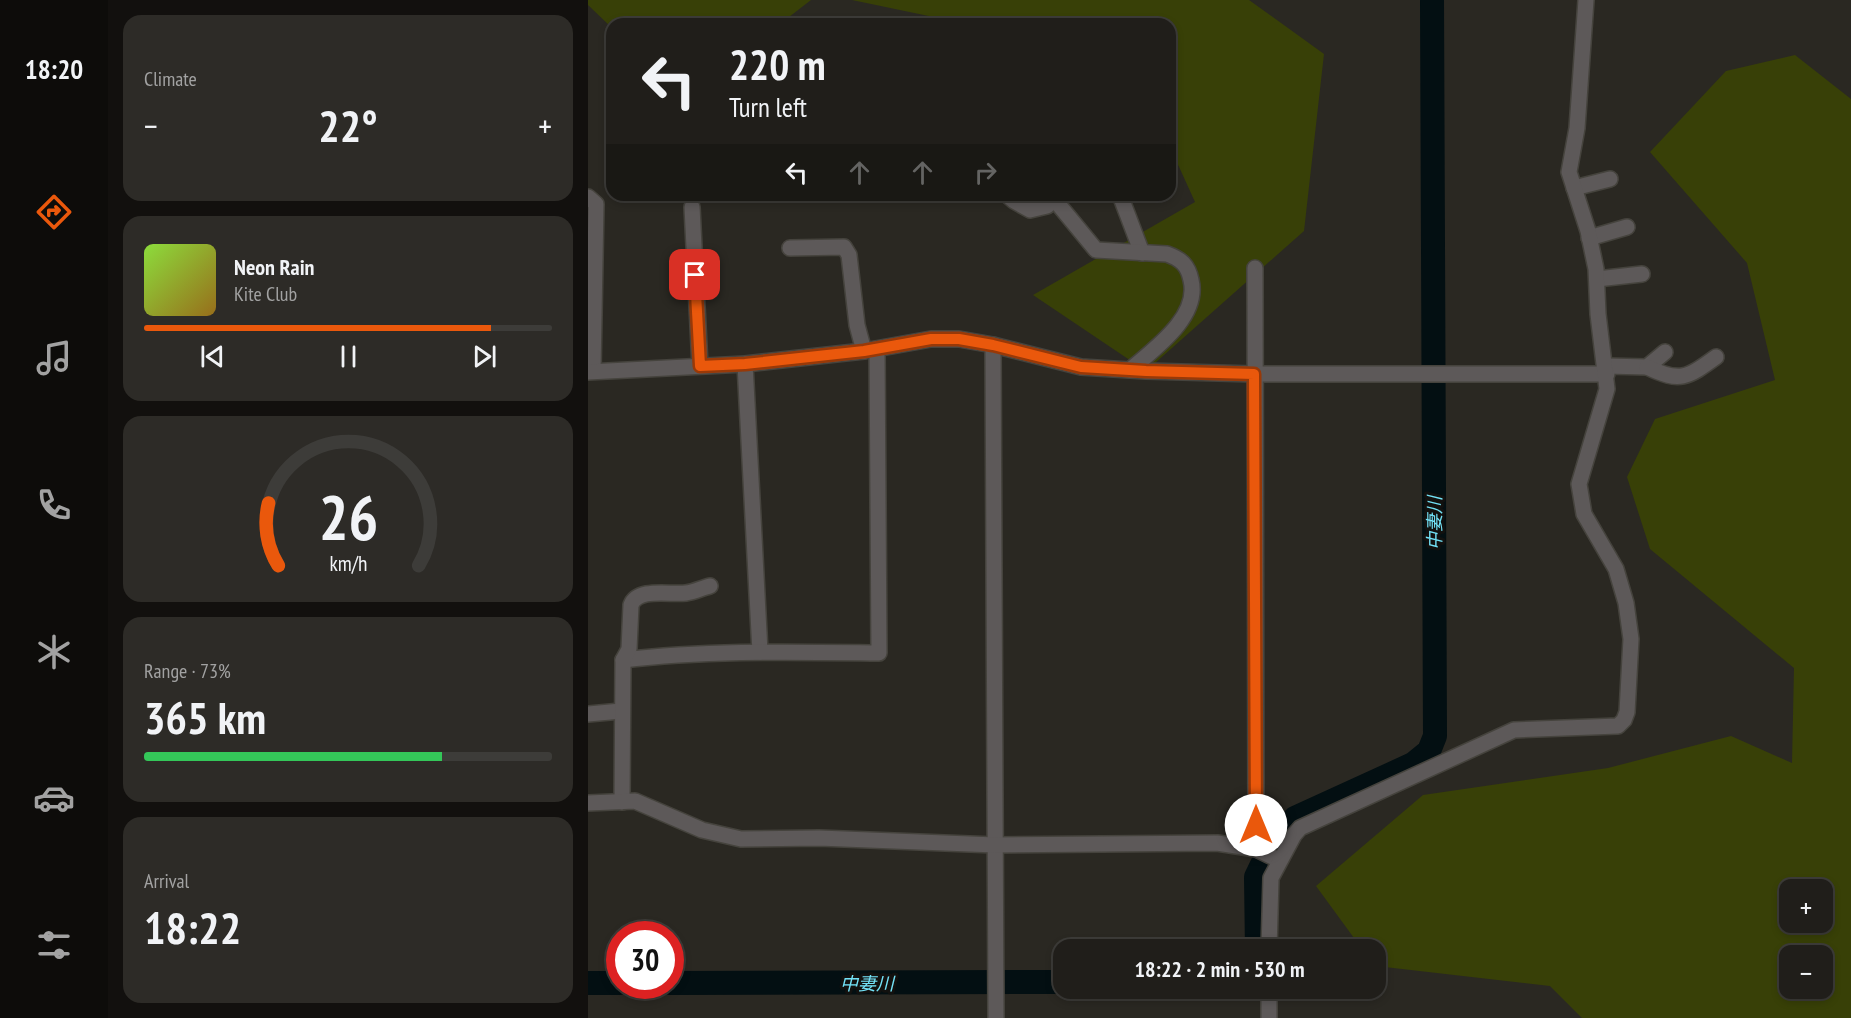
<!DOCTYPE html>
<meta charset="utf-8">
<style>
:root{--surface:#201e1a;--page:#2d2b27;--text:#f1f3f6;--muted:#a2a2a2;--line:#3d3c39;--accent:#ea580c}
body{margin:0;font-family:"PT Sans Narrow","Noto Sans JP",sans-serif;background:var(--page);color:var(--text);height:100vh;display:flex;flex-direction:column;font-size:22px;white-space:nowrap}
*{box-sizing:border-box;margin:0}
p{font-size:20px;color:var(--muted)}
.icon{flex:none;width:33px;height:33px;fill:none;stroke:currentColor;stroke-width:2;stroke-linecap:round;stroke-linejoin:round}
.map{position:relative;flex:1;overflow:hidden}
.sheet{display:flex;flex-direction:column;gap:15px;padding:15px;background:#12100e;width:480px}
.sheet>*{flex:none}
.hud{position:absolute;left:18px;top:18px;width:570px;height:183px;border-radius:18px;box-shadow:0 3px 9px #0003,0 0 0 2px var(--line);background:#201e1a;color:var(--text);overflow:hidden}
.buttons{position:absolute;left:1191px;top:879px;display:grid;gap:12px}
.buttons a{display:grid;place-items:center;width:54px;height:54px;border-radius:12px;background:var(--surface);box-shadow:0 3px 9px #0003,0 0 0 2px var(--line);font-size:30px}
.speed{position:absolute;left:18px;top:921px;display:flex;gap:12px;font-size:30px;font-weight:700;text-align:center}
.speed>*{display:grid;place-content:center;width:78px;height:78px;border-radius:50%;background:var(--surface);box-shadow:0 3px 9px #0003,0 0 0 2px var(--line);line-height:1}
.speed .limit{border:9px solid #d22;background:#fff;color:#111}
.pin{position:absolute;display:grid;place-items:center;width:51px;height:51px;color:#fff;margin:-26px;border-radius:12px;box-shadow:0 3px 9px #0006}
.me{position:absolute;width:66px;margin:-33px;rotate:0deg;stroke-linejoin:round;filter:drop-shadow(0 0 4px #0008)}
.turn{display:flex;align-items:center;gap:21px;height:126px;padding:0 24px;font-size:27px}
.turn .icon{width:78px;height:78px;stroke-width:2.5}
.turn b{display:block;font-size:42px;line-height:51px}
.lanes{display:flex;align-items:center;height:57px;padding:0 24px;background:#0003;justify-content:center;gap:30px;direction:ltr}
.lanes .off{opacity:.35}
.big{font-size:45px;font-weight:700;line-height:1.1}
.sheet .card{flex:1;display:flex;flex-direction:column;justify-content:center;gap:9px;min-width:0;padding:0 21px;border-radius:18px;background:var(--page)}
.sheet .dial{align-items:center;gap:0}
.dial svg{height:156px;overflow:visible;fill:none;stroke:var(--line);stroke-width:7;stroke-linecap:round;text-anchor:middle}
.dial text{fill:var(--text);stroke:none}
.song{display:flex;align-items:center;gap:18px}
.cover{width:72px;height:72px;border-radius:9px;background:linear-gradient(135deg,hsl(90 70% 55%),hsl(40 70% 35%))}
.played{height:6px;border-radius:3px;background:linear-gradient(90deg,var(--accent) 85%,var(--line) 85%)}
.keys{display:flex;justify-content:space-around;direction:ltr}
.heat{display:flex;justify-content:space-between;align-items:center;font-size:33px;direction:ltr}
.charge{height:9px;border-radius:4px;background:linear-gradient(90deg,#34c759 73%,var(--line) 0)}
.trip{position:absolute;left:465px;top:939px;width:333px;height:60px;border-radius:18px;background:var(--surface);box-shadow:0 3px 9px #0003,0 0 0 2px var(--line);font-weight:700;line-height:60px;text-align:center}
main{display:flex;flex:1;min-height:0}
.tabs{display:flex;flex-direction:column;width:108px;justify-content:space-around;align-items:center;background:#0d0c0a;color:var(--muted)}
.tabs .icon{width:42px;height:42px}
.tabs .selected{color:var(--accent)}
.tabs b{font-size:27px;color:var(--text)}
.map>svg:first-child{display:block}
</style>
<main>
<nav class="tabs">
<b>18:20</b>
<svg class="icon selected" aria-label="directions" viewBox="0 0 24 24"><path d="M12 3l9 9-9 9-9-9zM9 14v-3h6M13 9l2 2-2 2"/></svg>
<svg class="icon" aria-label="music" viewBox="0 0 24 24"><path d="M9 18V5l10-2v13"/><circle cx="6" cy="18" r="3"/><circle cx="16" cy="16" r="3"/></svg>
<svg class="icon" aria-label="phone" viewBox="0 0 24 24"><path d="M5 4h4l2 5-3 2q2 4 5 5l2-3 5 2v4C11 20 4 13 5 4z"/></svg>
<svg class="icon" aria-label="climate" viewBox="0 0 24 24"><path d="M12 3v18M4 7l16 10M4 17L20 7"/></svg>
<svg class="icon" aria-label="car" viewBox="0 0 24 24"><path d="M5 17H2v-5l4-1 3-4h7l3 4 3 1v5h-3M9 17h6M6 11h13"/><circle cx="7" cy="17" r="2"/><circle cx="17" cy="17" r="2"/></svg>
<svg class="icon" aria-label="filters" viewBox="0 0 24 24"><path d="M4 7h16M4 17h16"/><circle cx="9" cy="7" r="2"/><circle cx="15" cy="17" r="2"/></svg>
</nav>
<section class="sheet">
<div class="card"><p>Climate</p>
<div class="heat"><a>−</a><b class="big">22°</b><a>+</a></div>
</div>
<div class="card">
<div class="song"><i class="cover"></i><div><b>Neon Rain</b><p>Kite Club</p></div></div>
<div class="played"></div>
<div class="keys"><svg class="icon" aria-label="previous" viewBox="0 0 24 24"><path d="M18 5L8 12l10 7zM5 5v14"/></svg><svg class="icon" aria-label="pause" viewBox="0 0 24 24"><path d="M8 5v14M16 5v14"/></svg><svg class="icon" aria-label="next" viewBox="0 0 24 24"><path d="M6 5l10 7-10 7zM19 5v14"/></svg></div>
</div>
<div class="card dial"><svg viewBox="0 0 100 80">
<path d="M14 69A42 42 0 1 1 86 69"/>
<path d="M14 69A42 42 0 0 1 9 37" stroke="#ea580c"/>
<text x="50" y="56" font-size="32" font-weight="700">26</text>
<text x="50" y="72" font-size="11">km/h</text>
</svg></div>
<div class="card"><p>Range · 73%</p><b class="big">365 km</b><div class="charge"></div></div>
<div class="card"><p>Arrival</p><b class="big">18:22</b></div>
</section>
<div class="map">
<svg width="1263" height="1018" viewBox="0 0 1263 1018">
<rect width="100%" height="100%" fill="#2a2822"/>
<g fill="#384007" fill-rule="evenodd">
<path d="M0 0H223L192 24H24V28L0 5Z"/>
<path d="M264 0H661L736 54 716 231 558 371 445 295 607 202 582 147V24H366L355 19Z"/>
<path d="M1207 55 1263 99V1018H994L962 986 788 966V950L774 949 728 886 835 795 1020 768 1143 736 1204 763 1206 668 1062 549 1039 477 1067 419 1187 380 1159 263 1062 152 1138 71ZM1202 890H1234V922H1202ZM1202 956H1234V988H1202Z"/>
</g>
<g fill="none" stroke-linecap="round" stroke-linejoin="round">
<g stroke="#030f12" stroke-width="24">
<path d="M669 950 668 877 683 846 707 818 825 764 841 751 847 736 844 0"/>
<path d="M0 983H32"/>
<path d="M82 983 476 982"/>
</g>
<defs>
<g id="street">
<path d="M986 188 1022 179"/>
<path d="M419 195 426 201 442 210 459 206 471 195"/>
<path d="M532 195 554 253"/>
<path d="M0 197 8 204 5 371"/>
<path d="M466 199 508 250 579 254C593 259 600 265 603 280 612 317 566 349 542 370"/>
<path d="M104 207 112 366"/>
<path d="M1001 238 1039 227"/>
<path d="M202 248 256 247 261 255 269 325 276 351"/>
<path d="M667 268 668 849"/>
<path d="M1009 279 1054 274"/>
<path d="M405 345 408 1018"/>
<path d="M157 364 172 652"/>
<path d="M1018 366 1059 367 1077 352"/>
<path d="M1059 367C1092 383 1099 378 1128 357"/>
<path d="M0 372 157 364 276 351 343 339H371L405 345 493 367 558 371 666 374H1019"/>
<path d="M35 660C119 650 206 652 291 653L289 349"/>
<path d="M0 714 33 711"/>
<path d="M34 802 35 660 41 649 43 605C50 587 82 595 98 593 106 592 114 588 122 586"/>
<path d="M0 803 47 801 114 830 153 839 231 838 407 845 629 843 668 849 691 860"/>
<path d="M681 950 683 878 706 835 712 828 926 730 1030 726 1036 720 1039 712 1043 639 1038 603 1028 569 996 514 991 484 1019 389 1010 314 1008 269 1000 231 981 172 989 128 998 0"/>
<path d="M681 1018V988"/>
</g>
</defs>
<use href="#street" stroke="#45433d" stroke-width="18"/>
<use href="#street" stroke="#5d5959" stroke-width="15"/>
</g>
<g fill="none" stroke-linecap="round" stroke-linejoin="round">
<defs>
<path id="route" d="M107 275 112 366 157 364 276 351 343 339H371L405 345 493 367 558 371 666 374 668 825"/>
</defs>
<use href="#route" stroke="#983908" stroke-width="15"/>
<use href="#route" stroke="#ea580c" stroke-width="10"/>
</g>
<g text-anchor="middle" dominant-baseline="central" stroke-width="6" stroke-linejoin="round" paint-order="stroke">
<g font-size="18" font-style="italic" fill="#73e3f8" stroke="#12110f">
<text transform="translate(846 523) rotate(-90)">中妻川</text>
<text x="279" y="983">中妻川</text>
</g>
</g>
</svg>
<div class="buttons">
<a>+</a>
<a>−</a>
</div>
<div class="speed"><div class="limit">30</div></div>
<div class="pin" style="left:107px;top:275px;background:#d93025"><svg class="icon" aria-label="arrive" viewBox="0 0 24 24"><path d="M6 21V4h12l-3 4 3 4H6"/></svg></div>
<svg class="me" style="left:668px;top:825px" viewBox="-20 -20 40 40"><circle r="19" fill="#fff"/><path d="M0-13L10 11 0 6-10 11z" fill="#ea580c"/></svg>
<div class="trip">18:22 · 2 min · 530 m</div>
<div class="hud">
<div class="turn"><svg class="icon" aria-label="left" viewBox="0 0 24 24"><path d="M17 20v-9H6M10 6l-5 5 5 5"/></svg><div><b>220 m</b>Turn left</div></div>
<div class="lanes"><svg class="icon" aria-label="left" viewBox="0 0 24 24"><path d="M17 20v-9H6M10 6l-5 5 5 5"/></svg><svg class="icon off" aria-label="ahead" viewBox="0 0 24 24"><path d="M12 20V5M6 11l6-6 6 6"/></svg><svg class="icon off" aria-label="ahead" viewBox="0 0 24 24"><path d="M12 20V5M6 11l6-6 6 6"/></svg><svg class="icon off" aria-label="right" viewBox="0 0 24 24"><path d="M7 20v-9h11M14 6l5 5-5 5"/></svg></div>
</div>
</div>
</main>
